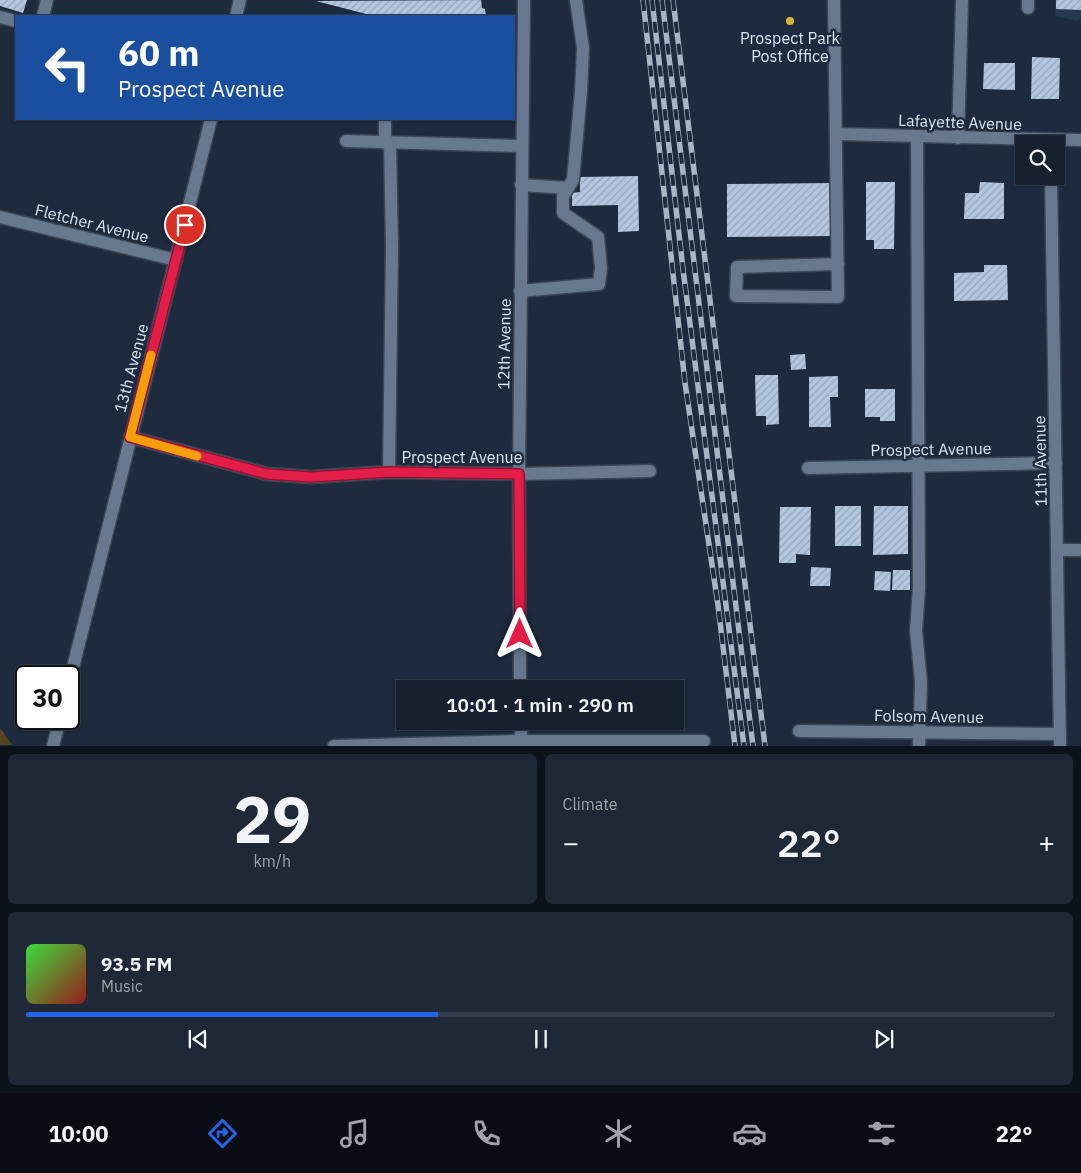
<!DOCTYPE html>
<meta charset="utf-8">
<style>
:root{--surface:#16202f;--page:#1f2837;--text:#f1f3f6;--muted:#9ea3aa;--line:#353e4b;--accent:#2563eb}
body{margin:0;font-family:"IBM Plex Sans",sans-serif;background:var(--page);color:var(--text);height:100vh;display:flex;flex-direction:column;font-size:19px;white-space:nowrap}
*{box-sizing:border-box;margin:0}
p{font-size:16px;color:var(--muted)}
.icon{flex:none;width:28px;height:28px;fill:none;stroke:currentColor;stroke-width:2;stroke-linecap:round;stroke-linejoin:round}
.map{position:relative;height:746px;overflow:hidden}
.side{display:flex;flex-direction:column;gap:8px;padding:8px;background:#0c121a;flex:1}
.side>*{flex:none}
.guide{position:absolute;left:15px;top:15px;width:500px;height:105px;border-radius:0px;box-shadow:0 1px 4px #0004,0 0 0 1px var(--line);background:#1a4fa0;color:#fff;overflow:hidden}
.controls{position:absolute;left:1015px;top:135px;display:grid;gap:10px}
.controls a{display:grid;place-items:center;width:50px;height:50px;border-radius:0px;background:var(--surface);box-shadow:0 1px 4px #0004,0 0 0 1px var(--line);font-size:25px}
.speed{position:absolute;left:15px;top:665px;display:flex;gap:10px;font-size:25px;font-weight:700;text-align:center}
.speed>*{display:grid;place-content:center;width:65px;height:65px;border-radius:50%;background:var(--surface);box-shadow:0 1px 4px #0004,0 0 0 1px var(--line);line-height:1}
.speed .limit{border:2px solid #111;border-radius:8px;background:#fff;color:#111}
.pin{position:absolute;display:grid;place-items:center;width:42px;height:42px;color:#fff;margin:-21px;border:2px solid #fff;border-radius:50%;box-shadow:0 1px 5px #0007}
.me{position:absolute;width:55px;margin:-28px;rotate:0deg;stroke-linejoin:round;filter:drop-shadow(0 0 4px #0008)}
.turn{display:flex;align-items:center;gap:18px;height:105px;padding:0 20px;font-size:22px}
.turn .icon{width:65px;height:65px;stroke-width:2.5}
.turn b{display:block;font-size:35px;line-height:42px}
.big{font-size:38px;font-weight:600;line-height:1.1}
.side .widget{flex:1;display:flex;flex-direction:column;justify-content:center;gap:8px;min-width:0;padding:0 18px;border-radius:8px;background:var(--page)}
.side .dial{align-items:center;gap:0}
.dial b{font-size:65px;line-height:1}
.song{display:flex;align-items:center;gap:15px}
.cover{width:60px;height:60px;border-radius:8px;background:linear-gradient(135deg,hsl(120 70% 55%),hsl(0 70% 35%))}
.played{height:5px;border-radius:2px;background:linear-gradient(90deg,var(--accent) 40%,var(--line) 40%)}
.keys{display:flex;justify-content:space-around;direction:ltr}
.heat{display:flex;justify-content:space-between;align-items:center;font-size:28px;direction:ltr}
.side .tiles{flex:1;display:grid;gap:8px;grid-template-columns:1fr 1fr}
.widget:last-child{grid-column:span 2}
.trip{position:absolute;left:396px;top:680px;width:288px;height:50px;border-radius:0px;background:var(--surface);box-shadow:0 1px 4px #0004,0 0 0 1px var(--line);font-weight:600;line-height:50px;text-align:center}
.tab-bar{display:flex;height:80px;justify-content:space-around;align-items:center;background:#090d13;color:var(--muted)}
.tab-bar .icon{width:35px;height:35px}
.tab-bar .on{color:var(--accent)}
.tab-bar b{font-size:22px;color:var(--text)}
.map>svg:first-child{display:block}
</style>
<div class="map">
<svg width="1081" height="746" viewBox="0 0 1081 746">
<defs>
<pattern id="grass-tufts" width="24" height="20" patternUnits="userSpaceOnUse" patternTransform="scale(1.25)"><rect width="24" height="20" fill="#514519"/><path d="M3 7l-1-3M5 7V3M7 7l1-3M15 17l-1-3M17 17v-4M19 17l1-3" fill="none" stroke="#69603b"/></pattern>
<pattern id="building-hatch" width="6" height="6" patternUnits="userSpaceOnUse" patternTransform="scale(1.25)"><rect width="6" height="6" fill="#b4c6df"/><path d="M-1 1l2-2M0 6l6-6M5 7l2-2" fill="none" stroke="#97a6b9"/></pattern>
</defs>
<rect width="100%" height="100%" fill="#1e2b3f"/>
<path fill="#263850" d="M1055 0H1081V18L1078 21 1055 16Z"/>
<path fill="url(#grass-tufts)" d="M0 728 12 745H0Z"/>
<g fill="url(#building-hatch)">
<path d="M0 0H27L23 13 0 6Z"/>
<path d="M481 0 482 8 485 9 486 16H374L316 1Z"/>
<path d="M1056 0H1081V10L1056 9Z"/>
<path d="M1032 57 1060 58 1059 99H1031Z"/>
<path d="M984 63H1015V90L983 89Z"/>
<path d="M638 176 639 231 618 232V205L572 206V193L580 192V177Z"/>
<path d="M866 182H895L894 249H874V240H866Z"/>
<path d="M980 182 1004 183V219H964L965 193H979Z"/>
<path d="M831 183 832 236 727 237V184Z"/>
<path d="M984 265H1007L1008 300 954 301V273L984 272Z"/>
<path d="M805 354 806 369 791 370 790 355Z"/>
<path d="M755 375H778L779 424 766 425V416H756Z"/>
<path d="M838 376V397H830L831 427H809V377Z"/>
<path d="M865 389H895V421H880V417H865Z"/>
<rect x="835" y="506" width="26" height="40"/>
<path d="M874 506H908V554L873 555Z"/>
<path d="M780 507H811L810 555 796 554V563H779Z"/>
<path d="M811 567 831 568 830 586H810Z"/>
<path d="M893 570H910V590H892Z"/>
<path d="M875 571 891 572 890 591 874 590Z"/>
</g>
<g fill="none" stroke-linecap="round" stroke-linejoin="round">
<defs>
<g id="minor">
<path d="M834 0 838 297 736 296 737 267 838 264"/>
<path d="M1028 0V8"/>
<path d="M43 16 47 0"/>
<path d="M236 16 240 0"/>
<path d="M0 17 16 21"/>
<path d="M385 119V143"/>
<path d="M837 134 1081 140"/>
<path d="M917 137 919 588 916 631 921 682 919 746"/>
<path d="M958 138 962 0"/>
<path d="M346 141 521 146"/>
<path d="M1051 176 1060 746"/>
<path d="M521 185 568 188"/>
<path d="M0 217 176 260"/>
<path d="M520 291 599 284 601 268 598 237 563 213V196L573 180 581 92 583 48 576 0"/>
<path d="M130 437 267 474 311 477 389 472 519 474 650 471"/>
<path d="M808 468 1056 463"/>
<path d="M389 472 392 247 390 143"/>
<path d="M1058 550H1081"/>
<path d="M69 683 211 119"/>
<path d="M520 689 519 474 524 0"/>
<path d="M521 721V746"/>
<path d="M799 731 1060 734"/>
<path d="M53 746 60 719"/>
<path d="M334 746 521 741H704"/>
</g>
</defs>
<use href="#minor" stroke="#3a4556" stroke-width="15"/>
<use href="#minor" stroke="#68788f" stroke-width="12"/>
<defs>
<g id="rail">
<path d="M643 0 685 383 718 605 735 746"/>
<path d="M652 0 683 269 744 746"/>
<path d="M662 0 753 746"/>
<path d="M673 0 765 746"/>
</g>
</defs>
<use href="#rail" stroke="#aab5c3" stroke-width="5.5"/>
<use href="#rail" stroke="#1e2b3f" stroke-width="4" stroke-dasharray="11" stroke-linecap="butt"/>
</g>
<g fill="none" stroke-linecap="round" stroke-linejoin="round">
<defs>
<path id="route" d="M185 225 130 437 267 474 311 477 389 472 519 474 520 634"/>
</defs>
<use href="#route" stroke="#92132f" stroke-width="12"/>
<use href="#route" stroke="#e11d48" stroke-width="9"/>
<path stroke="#f59e0b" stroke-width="9" d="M151 355 130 437 197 456"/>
</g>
<circle fill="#d6b534" stroke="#1e2b3f" stroke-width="2" cx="790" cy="21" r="5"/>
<g text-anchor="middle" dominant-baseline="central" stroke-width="5" stroke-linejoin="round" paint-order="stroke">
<g font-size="16" fill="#dae4f0" stroke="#1e2b3f">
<text x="790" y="38">Prospect Park<tspan x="790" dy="18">Post Office</tspan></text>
</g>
<g font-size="16" fill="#dae4f0" stroke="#1e2b3f">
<text transform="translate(960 122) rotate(2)">Lafayette Avenue</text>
<text transform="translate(92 223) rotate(14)">Fletcher Avenue</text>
<text transform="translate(504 344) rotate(-89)">12th Avenue</text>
<text transform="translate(131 368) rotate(-75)">13th Avenue</text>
<text transform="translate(931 449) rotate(-1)">Prospect Avenue</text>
<text x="462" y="457">Prospect Avenue</text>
<text transform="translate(1040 461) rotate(-91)">11th Avenue</text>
<text transform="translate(929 716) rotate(1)">Folsom Avenue</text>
</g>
</g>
</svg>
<div class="controls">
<a><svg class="icon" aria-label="search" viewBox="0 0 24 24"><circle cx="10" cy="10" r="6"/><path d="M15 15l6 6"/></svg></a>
</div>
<div class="speed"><div class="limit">30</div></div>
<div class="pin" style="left:185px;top:225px;background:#d93025"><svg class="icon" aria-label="arrive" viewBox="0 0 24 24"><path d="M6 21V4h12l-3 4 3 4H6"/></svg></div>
<svg class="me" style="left:520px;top:634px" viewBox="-20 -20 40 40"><path d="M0-17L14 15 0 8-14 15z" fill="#e11d48" stroke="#fff" stroke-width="4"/></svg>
<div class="trip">10:01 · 1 min · 290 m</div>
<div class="guide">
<div class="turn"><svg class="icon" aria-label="left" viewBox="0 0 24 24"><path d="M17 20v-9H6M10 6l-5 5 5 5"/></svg><div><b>60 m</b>Prospect Avenue</div></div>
</div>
</div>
<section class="side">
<div class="tiles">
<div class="widget dial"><b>29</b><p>km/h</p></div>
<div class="widget"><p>Climate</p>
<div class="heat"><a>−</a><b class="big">22°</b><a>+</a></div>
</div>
<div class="widget">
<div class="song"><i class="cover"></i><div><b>93.5 FM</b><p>Music</p></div></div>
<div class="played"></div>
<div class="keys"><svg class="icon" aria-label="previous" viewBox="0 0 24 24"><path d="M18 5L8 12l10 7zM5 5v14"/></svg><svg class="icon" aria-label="pause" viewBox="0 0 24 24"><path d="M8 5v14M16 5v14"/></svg><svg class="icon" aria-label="next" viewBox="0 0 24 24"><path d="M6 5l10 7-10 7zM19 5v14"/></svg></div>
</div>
</div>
</section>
<nav class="tab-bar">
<b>10:00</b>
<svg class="icon on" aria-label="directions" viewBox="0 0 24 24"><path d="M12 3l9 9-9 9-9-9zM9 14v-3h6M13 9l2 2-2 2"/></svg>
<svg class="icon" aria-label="music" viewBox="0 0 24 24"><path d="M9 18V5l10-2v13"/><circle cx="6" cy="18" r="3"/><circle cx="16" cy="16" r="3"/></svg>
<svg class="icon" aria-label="phone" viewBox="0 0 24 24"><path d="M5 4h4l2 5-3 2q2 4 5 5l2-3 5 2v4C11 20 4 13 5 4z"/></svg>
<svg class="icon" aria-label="climate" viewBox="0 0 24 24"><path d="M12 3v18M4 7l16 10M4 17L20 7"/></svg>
<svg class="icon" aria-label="car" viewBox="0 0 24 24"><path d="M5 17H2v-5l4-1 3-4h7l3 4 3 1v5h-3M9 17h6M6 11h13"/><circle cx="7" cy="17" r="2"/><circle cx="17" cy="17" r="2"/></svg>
<svg class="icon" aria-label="filters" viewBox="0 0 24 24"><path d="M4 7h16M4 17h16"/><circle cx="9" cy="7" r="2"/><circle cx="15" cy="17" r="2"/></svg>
<b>22°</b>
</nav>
